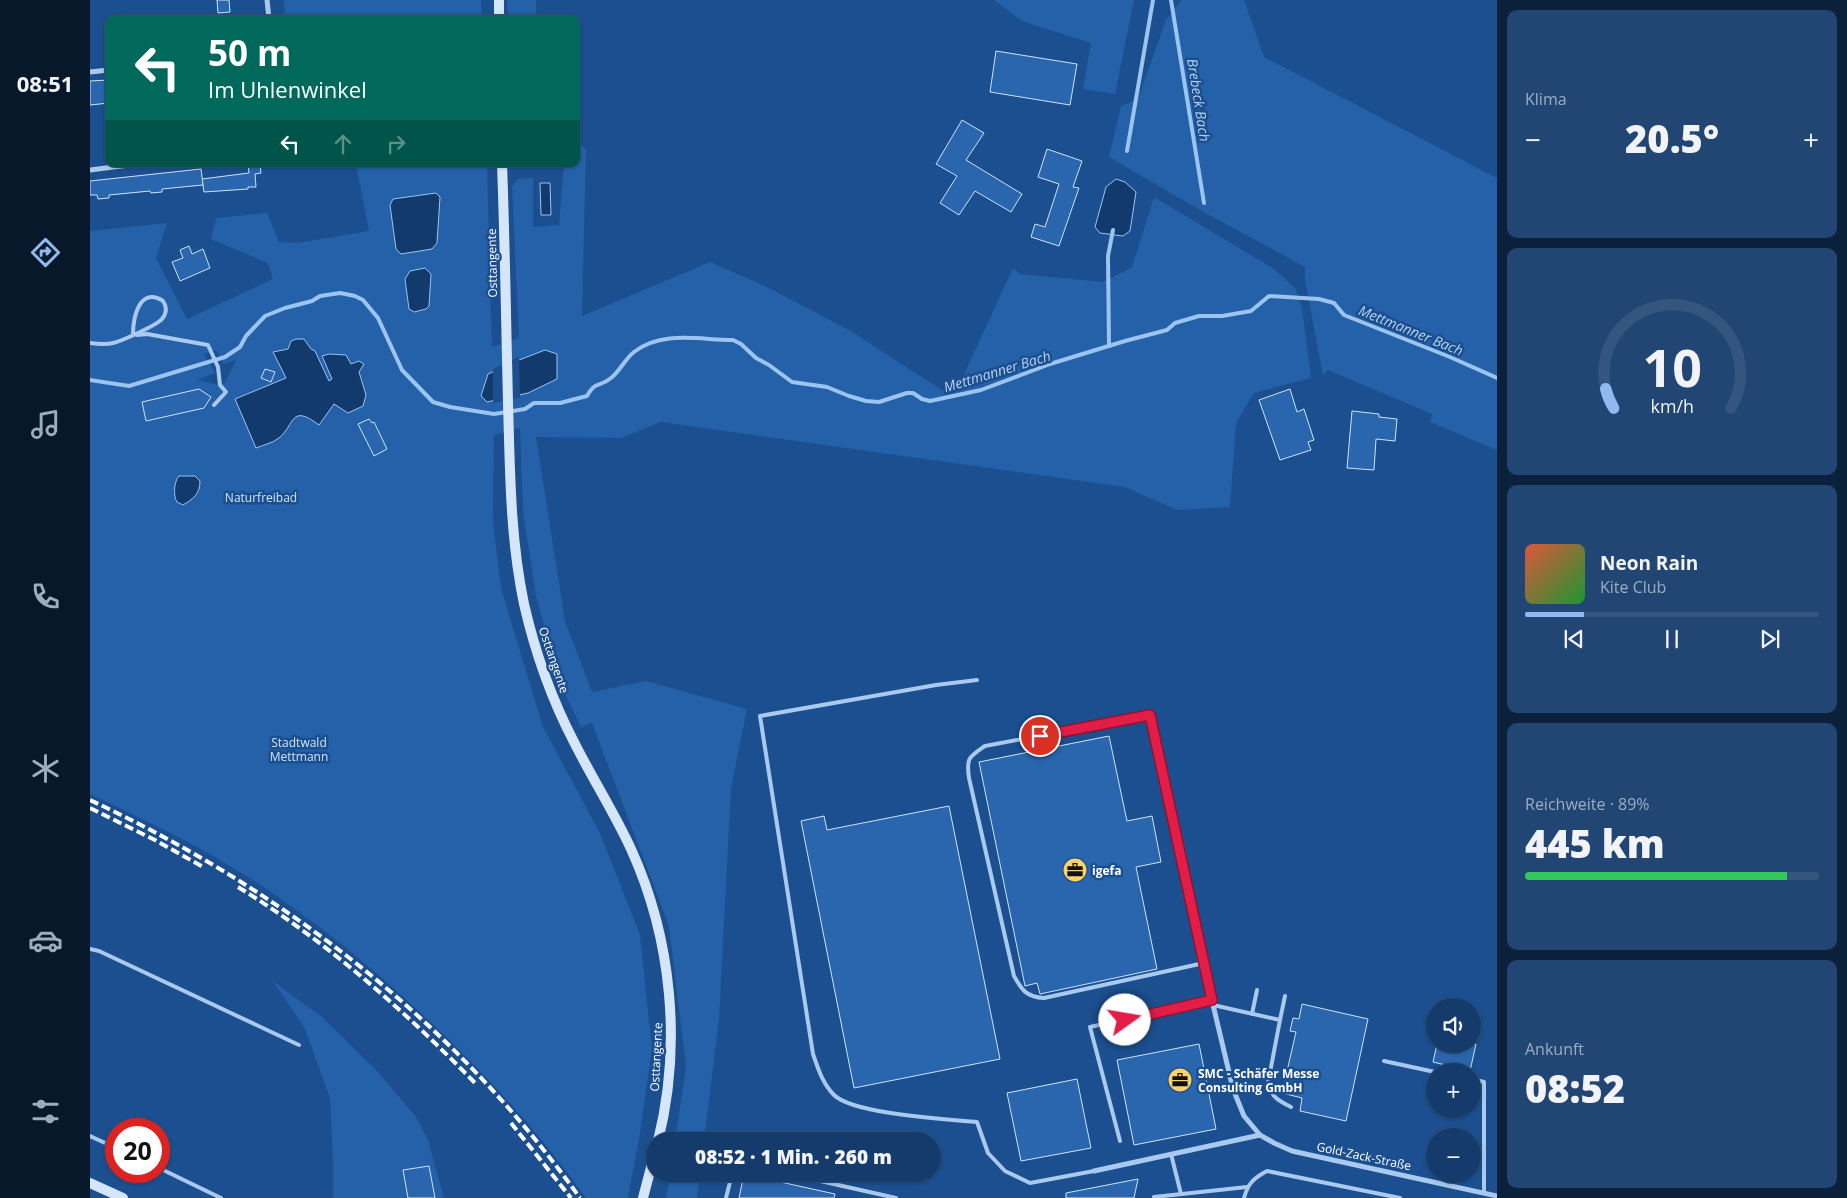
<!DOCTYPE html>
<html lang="de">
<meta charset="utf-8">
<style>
:root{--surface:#143b6b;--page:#214673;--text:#f1f3f6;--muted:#9dadc1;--line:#33557e;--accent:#90b9f0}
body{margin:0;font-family:"Open Sans",sans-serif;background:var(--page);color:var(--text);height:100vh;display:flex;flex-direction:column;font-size:19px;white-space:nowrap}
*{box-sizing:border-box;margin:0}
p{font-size:16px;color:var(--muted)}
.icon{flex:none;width:28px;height:28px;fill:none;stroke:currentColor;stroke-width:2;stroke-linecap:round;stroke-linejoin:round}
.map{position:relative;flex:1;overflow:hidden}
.sheet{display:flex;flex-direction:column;gap:10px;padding:10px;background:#0b203b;width:350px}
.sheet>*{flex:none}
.banner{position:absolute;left:15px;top:15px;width:475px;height:152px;border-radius:10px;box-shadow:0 1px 4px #0004,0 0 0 1px var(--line);background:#00695c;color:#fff;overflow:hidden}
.controls{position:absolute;left:1336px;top:998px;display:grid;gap:10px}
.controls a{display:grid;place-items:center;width:55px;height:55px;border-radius:50%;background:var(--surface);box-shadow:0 1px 4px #0004,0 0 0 1px var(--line);font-size:25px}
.speed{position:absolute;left:15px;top:1118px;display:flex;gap:10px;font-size:25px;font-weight:700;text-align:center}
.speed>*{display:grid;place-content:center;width:65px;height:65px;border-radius:50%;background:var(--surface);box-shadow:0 1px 4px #0004,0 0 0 1px var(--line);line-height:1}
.speed .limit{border:8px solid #d22;background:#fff;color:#111}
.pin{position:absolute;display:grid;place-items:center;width:42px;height:42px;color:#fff;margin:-21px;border:2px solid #fff;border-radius:50%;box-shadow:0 1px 5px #0007}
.me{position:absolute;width:55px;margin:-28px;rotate:77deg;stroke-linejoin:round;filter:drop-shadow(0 0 4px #0008)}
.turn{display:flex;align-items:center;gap:18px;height:105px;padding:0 20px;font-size:22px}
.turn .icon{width:65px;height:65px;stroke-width:2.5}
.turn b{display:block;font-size:35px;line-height:42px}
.lanes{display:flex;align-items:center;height:48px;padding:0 20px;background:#0003;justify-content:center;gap:25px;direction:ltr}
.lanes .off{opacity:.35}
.big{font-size:38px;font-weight:800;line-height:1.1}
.sheet .card{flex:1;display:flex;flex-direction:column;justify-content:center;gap:8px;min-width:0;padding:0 18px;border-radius:10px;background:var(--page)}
.sheet .dial{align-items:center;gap:0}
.dial svg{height:130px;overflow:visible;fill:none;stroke:var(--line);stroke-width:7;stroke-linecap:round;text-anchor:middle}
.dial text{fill:var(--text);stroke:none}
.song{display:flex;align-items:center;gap:15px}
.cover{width:60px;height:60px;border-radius:8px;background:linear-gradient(135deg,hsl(10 70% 55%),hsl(130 70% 35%))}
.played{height:5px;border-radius:2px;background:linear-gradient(90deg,var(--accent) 20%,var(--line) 20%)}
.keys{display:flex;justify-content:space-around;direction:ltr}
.heat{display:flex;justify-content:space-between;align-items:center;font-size:28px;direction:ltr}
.charge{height:8px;border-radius:4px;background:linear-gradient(90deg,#34c759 89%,var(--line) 0)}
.trip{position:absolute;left:556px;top:1132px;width:295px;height:50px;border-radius:25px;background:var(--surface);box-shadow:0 1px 4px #0004,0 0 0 1px var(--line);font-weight:800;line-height:50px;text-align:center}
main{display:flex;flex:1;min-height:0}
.dock{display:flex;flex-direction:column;width:90px;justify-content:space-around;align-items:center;background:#08182b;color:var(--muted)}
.dock .icon{width:35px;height:35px}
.dock .current{color:var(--accent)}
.dock b{font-size:22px;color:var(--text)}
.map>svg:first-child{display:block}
</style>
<main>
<nav class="dock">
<b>08:51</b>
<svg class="icon current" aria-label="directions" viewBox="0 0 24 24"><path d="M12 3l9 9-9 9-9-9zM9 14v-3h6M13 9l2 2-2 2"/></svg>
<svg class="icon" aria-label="music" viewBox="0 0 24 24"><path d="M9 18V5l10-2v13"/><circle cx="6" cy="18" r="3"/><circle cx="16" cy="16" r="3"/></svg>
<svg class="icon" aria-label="phone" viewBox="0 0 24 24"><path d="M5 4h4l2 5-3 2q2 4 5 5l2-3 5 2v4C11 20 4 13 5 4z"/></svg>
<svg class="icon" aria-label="climate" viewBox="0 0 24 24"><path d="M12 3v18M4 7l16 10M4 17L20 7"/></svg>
<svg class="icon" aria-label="car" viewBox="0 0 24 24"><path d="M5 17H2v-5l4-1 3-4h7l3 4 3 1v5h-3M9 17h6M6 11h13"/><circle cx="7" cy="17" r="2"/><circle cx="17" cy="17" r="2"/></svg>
<svg class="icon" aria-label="filters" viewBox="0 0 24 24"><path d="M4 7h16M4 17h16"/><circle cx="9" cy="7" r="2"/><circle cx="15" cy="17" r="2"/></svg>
</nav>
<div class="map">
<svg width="1407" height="1198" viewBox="0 0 1407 1198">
<rect width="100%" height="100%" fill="#1b4f8f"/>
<g fill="#2461a8" fill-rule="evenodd">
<path d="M194 0H391L392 19H195Z"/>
<path d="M417 0H446V19H418Z"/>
<path d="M904 0H1044L1025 94 993 89 1001 43 932 21Z"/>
<path d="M1091 0H1154L1174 57 1407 178V450L1340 422 1342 414 1238 370 1233 376 1215 280V267L1108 209 1019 157 1031 106 1048 99 1076 20Z"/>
<path d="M486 139 496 150 492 316 620 262 677 287 759 330 852 390 871 381 923 268 930 274 1013 282 1042 267 1064 197 1184 269 1205 288 1212 307 1221 378 1164 393 1146 423 1140 507 1087 510 1035 487 571 422 531 438 446 437 475 621 502 692 556 681 657 709 641 788 629 1019 614 1141H585L596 1067 579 926 502 723 491 727 469 681 446 596 433 512 430 428 404 435 403 522 411 588 453 727 510 833 550 935 562 1049 550 1133 538 1198H496C449 1132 395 1073 335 1017 271 957 202 902 125 857 85 834 42 814 0 794V231L77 223 66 258 97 319 183 279 178 263 121 239 126 218 177 213 189 242 207 243 279 231 266 164H397L402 347 429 338 422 186 428 179 443 178V227L469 225 474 164H486ZM126 350 134 364 146 360 135 383 130 385 107 380 125 373 114 354Z"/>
<path d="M183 981 232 1017 287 1071 326 1117 338 1140 354 1198H243V1163L240 1098 215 1029Z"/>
<path d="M580 1174H610L607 1198H576Z"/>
</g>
<g fill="#123a6d" stroke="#9cc4f0">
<path d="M1026 179 1035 182 1046 192 1040 231 1033 236 1010 233 1005 227 1016 187Z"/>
<path d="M450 183H460L461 215H451Z"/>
<path d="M346 193 350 197 347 243 342 249 311 254 306 249 300 205 303 199Z"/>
<path d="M335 268 341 274 339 306 336 309 324 312 319 309 315 279 320 271Z"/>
<path d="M206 339H214L221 349 225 351 239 381 242 379 232 356 239 354 256 355 261 364 269 361 274 364 269 372 276 395 273 406 258 413 244 404 229 425C200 403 205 425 189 438 183 443 173 445 166 448L145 399 196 378 183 352 198 349 201 341Z"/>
<path d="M455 350 467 354V379L438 393 397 402 391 396 398 374 429 360Z"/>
<path d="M89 476H105L110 481C110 494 103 499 93 505L87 502C83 496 84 481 89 476Z"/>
</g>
<path fill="#1b4f8f" d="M429 357 430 398 403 403V369Z"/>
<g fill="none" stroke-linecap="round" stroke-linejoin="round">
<g stroke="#9cc4f0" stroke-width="4">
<path d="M1081 0 1114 203"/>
<path d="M1037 151 1063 0"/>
<path d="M1019 346 1018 256 1023 230"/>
<path d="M0 380 39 386 135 357 150 347 156 336 175 316 195 308 222 301 230 296 250 293 265 296 273 300 288 318 312 370 343 402 360 407 404 414 435 409 444 403H470L497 396C506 380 509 388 521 378 530 371 535 359 544 352 572 330 610 340 643 340L651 344 666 358 679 365 702 382 737 387 759 396 776 401 789 402 817 393H823L832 399 840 401 891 390 960 364 1035 341 1077 330 1085 323 1109 316H1132L1161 311 1179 296 1229 299 1244 303 1254 315 1360 357 1407 378"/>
</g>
</g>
<g fill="#2a66ad" stroke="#cfe3fa">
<path d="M127 0H139L140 12 128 13Z"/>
<path d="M906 51 987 64 980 105 900 92Z"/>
<path d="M19 80V103L0 105V81Z"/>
<path d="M872 120 894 133 876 160 932 194 921 212 885 191 869 215 850 203 867 176 846 164Z"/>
<path d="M957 149 992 161 983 187 989 188 969 246 941 237 945 224 955 227 969 184 948 177Z"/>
<path d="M158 164H170L171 173 165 174 166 187H158V189L114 192 112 179 159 173Z"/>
<path d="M111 169 113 185 72 189V192L61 193 60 191 19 195V198L8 199 7 195H0V181Z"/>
<path d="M99 246 102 254 113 249 120 268 90 281 82 262 93 258 90 250Z"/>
<path d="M175 369 185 372 181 382 171 378Z"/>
<path d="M109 389 121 397 114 408 56 421 52 402Z"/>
<path d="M1200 389 1207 412 1214 409 1224 440 1218 442 1221 450 1190 460 1169 400Z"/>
<path d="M1262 411 1289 414V417L1307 419 1305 441 1286 439 1284 470 1257 468Z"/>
<path d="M279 419 282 423 284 422 297 449 284 456 268 424Z"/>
<path d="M1019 736 1037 821 1062 816 1071 862 1046 867 1067 969 950 994 947 983 935 986 889 762Z"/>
<path d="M859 806 910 1059 764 1088 711 821 734 816 737 830Z"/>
<path d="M1212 1004 1278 1019 1256 1121 1210 1111 1212 1098 1192 1093 1206 1032 1200 1031 1203 1018 1209 1019Z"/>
<path d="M1109 1044 1126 1129 1044 1145 1027 1060Z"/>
<path d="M1347 1044H1386L1380 1071 1343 1062Z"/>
<path d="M987 1079 1001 1148 931 1161 917 1093Z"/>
<path d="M339 1166 345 1198H318L313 1170Z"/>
<path d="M654 1174 745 1194 744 1198H649Z"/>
<path d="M1048 1179 1044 1198H976V1193Z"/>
</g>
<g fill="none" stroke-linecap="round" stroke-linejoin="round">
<g stroke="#a9c9ee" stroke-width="4">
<path d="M47 335 57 334 118 345 128 367 130 385 136 392 124 405"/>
<path d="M0 343C8 344 16 345 23 343 32 341 67 325 72 319 77 313 77 307 73 301 49 286 43 318 43 335"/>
<path d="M887 680 846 685 670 716 723 1054C728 1068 732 1083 744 1095 763 1114 856 1119 887 1122L898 1153 915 1171 940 1183 1004 1171"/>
<path d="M0 949 9 951 209 1045"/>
<path d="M1114 963 954 998C936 997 932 990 924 976L879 778C876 758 879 757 895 746L1060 715 1117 975 1120 992"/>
<path d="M1123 1005 1190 1020 1195 996"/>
<path d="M1162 1014 1167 990"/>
<path d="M1190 1020 1178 1083C1181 1097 1189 1101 1201 1107"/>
<path d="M1294 1061 1345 1072"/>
<path d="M1382 1079 1394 1082V1192"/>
<path d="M0 1136 26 1148"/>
<path d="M1030 1141 1000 1027 1122 1000"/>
<path d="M1081 1154 1091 1194"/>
<path d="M69 1168 131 1198"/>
<path d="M699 1174 806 1198"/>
<path d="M1064 1197 1157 1187"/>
<path d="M636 1198 642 1174"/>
<path d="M1154 1198C1158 1183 1164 1178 1177 1171L1310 1198"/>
</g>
<g stroke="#a9c9ee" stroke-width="5">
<path d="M177 0 179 19"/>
<path d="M0 72 19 70"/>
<path d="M0 170 47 164"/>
<path d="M1120 992 1143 1089 1154 1116 1170 1135"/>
<path d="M1004 1171 1170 1135 1184 1143 1202 1151 1407 1196"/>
</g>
<g stroke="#d6e6fa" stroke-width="10">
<path d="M409 0V19"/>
<path d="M412 164C415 243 416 323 418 402 420 470 420 537 434 604 445 652 461 698 484 742 502 778 524 812 541 849 582 939 592 1045 568 1141"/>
<path d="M0 1183 33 1198"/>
<path d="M553 1198 565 1152"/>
</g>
<g stroke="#fff" stroke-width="4" stroke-dasharray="9 4" stroke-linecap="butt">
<path d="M0 800C195 891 364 1022 490 1198"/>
<path d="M0 808 65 840 113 867"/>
<path d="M148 887C236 941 314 1010 386 1084"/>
<path d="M421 1123 481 1198"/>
</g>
</g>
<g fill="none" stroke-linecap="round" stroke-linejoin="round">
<defs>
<path id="route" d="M950 736 1060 715 1122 1000 1035 1020"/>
</defs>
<use href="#route" stroke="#92132f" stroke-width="12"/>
<use href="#route" stroke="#e11d48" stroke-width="9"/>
</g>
<defs>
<symbol id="office-disc" viewBox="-11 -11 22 22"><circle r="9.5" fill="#ffd166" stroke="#1b4f8f"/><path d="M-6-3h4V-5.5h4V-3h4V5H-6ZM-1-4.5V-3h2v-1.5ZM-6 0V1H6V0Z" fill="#111"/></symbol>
</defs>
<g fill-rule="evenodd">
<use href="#office-disc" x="971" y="856" width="28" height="28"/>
<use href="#office-disc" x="1076" y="1066" width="28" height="28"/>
</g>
<g text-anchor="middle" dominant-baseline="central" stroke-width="5" stroke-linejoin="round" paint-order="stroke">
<g font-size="12" fill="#fff" stroke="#1b4f8f">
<text transform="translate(402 263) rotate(-91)">Osttangente</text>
<text transform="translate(464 660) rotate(71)">Osttangente</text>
<text transform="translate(566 1057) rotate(-87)">Osttangente</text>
<text transform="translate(1274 1156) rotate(12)">Gold-Zack-Straße</text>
</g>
<g font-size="12" fill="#cfe3fa" stroke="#1b4f8f">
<text x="171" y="497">Naturfreibad</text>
<text x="209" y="742">Stadtwald<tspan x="209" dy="14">Mettmann</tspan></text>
</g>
<g font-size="12" font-weight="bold" fill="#fff" stroke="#1b4f8f" text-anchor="start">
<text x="1002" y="870">igefa</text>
<text x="1108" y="1073">SMC - Schäfer Messe<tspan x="1108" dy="14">Consulting GmbH</tspan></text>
</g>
<g font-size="14" font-style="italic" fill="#b5d3f5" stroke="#1b4f8f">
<text transform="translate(1109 100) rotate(81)">Brebeck Bach</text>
<text transform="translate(1321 330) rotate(22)">Mettmanner Bach</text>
<text transform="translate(907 371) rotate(-17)">Mettmanner Bach</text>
</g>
</g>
</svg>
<div class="controls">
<a><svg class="icon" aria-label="sound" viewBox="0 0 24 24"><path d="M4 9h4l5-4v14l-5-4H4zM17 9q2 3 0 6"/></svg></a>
<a>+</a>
<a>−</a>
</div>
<div class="speed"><div class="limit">20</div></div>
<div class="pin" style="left:950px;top:736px;background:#d93025"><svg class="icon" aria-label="arrive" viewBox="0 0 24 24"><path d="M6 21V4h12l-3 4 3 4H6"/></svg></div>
<svg class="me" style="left:1035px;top:1020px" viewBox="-20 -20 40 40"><circle r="19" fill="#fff"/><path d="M0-13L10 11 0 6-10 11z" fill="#e11d48"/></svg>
<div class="trip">08:52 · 1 Min. · 260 m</div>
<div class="banner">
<div class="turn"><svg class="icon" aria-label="left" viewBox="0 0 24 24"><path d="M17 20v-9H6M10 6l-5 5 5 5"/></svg><div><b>50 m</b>Im Uhlenwinkel</div></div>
<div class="lanes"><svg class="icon" aria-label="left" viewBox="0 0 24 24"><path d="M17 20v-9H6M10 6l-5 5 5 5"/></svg><svg class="icon off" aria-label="ahead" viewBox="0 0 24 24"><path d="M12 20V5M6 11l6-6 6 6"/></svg><svg class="icon off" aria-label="right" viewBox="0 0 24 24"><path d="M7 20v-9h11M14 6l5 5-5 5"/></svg></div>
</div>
</div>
<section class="sheet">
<div class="card"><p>Klima</p>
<div class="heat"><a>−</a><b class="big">20.5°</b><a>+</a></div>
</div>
<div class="card dial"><svg viewBox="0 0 100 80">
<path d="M14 69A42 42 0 1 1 86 69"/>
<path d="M14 69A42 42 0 0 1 9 57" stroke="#90b9f0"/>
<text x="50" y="56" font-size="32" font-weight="700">10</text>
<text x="50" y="72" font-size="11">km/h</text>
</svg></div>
<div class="card">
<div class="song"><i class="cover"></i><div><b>Neon Rain</b><p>Kite Club</p></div></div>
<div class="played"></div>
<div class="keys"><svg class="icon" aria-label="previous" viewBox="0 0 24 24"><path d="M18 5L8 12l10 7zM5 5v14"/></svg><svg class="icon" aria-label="pause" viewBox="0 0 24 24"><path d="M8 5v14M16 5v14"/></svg><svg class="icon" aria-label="next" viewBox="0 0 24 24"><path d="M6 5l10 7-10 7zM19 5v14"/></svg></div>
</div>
<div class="card"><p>Reichweite · 89%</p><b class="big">445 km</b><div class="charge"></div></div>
<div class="card"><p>Ankunft</p><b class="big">08:52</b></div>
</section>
</main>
